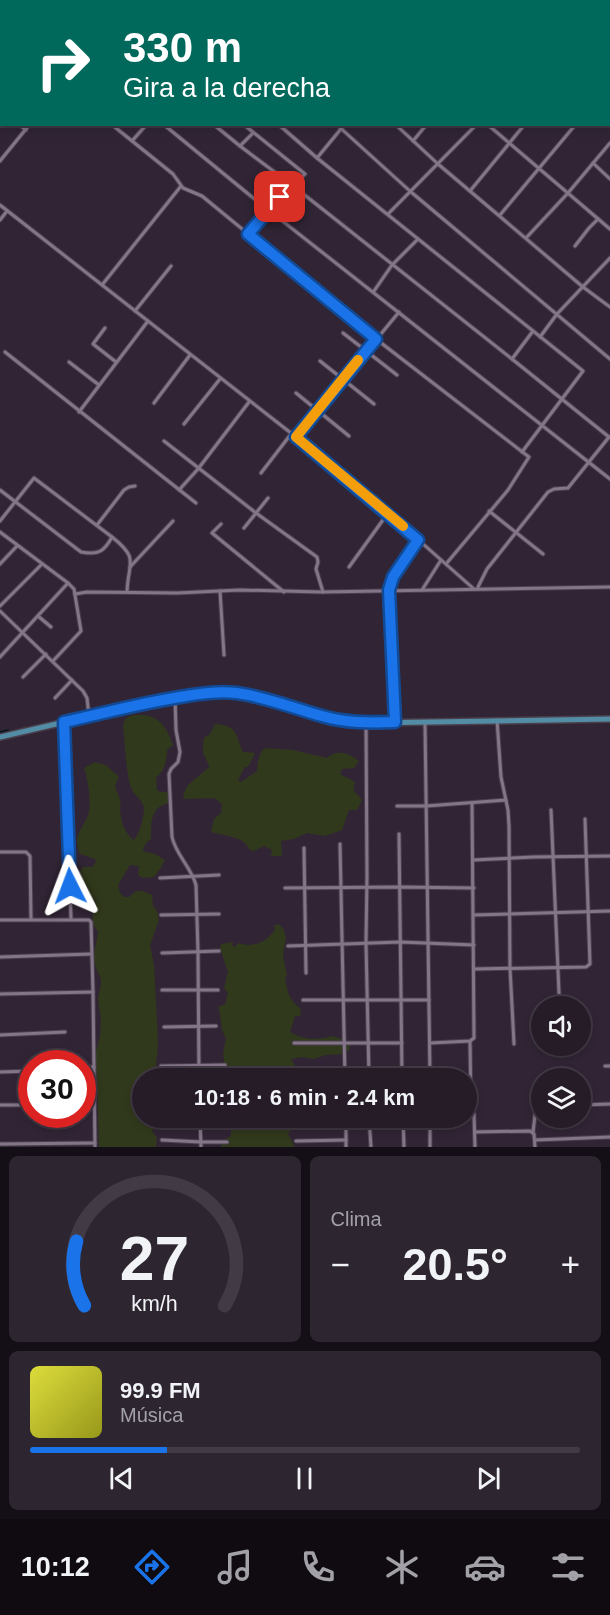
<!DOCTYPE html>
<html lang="es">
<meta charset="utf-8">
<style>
:root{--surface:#251c28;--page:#2d2530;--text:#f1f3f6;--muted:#a3a1a8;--line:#423a45;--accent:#1a73e8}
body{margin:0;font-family:Arial,sans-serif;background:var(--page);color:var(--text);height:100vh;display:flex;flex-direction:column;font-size:22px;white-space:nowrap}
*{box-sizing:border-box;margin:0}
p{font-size:20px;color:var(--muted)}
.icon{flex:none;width:33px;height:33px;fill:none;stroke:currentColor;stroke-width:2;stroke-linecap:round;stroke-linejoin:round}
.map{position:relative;height:1147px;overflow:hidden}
.details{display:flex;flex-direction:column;gap:9px;padding:9px;background:#140f16;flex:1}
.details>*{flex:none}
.hud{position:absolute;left:0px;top:0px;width:610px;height:126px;box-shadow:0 3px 9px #0003,0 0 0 2px var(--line);background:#00695c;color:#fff;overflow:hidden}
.buttons{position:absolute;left:531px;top:996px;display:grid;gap:12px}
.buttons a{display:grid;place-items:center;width:60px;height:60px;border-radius:50%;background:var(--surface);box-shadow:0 3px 9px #0003,0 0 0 2px var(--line);font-size:30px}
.speed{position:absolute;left:18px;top:1050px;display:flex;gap:12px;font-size:30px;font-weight:700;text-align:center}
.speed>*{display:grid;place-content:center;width:78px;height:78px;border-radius:50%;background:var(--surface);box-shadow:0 3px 9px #0003,0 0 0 2px var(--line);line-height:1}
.speed .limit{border:9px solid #d22;background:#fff;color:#111}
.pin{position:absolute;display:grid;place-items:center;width:51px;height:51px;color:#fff;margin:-26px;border-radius:12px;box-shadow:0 3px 9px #0006}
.me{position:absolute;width:66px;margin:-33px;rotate:357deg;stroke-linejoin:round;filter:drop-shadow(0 0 4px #0008)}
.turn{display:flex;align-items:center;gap:21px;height:126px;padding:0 24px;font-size:27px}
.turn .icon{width:78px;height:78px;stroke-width:2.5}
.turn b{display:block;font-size:42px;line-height:51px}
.big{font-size:45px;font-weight:700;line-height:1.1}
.details .card{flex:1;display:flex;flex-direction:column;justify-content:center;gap:9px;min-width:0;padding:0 21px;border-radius:9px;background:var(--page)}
.details .dial{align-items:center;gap:0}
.dial svg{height:156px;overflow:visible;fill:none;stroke:var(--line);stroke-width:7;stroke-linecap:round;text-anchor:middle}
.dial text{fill:var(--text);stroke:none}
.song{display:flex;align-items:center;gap:18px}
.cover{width:72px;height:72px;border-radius:9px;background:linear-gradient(135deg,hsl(60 70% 55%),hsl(60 70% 35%))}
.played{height:6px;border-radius:3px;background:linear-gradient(90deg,var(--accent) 25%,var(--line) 25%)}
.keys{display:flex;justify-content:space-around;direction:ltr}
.heat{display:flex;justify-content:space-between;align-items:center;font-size:33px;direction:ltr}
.details .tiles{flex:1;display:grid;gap:9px;grid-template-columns:1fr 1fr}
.card:last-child{grid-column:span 2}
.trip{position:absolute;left:132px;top:1068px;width:345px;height:60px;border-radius:30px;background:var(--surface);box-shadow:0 3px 9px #0003,0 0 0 2px var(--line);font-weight:700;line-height:60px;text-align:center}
.dock{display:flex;height:96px;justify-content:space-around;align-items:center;background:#0f0b10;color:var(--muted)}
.dock .icon{width:42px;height:42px}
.dock .selected{color:var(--accent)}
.dock b{font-size:27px;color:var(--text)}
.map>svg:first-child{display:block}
</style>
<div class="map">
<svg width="610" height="1147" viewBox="0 0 610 1147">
<rect width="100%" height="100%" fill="#312535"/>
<g fill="#31391c">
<path d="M133 715C136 715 140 715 143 715 160 716 168 730 173 745L167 750C167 761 164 771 156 778L157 790 160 792H166L172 795C168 807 166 802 158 808 150 815 151 830 151 839 147 842 144 845 143 851L155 854 165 860 160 869 154 877 143 878 138 875 139 866 130 865 118 885 120 893 124 897H129L136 891H143L152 895 153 906 157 911 159 920 150 945 154 966 157 1019 158 1044 155 1078H142V1118H175L172 1122H156L152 1132 157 1137 156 1147H99L97 1080 94 1057 97 1048 100 1037 101 1020 98 999 101 984V979L93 961 98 932 92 922 95 900 77 898 73 882 82 877 80 871 83 867H92L96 862 95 859 80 854C72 835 82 831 88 815 92 805 88 778 84 768L95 762 106 765 119 777C112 789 117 789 120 800 121 803 120 806 120 810 121 821 124 833 134 840 140 832 144 818 144 808 143 800 134 795 131 788 126 772 125 743 123 725L126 718Z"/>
<path d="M215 724C239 726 235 735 243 752L255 753 248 767H245L238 780 241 782 257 771C258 762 258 754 265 748L293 750 327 758C337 749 349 753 359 761L354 768 342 769 340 774 355 782C351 793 357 792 362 800L357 810H349L342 830 325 836 307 833 294 839 281 841 282 856H271L272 850 264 846 254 851 249 849C244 836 224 836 211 832L214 819 221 813 222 804 214 798 185 799 183 795 188 785 209 767C208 761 206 760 204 755 202 750 203 743 204 738L210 734Z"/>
<path d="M278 924 283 928 286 937 283 955 287 976 285 977C287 991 289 1001 301 1009L300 1016H295L290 1032 300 1037 311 1039 324 1038 333 1036 351 1042 349 1050 345 1054 326 1055 313 1059 302 1057 291 1059 296 1067 293 1075 286 1078H231V1072L223 1065 224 1060 223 1053 226 1039 222 1030 220 1014 218 1007 225 1004 228 993 224 988 228 972 220 948 221 944 233 942 232 945 235 947 238 943C254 948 265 943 275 930L274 926Z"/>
<path d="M231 1118H294V1125L288 1134 295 1147H221L222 1141 231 1136Z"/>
</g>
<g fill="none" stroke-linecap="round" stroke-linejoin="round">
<path stroke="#00151a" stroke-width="1.5" d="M0 732 8 730"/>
<defs>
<g id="street">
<path d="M5 0 7 2"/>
<path d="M119 0 121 2"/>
<path d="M181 0 183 2"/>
<path d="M252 0 253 2"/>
<path d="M340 0 342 2"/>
<path d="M468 0 469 2"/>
<path d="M507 0 509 2"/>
<path d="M85 2 86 0"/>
<path d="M198 2 199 0"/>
<path d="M323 2 324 0"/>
<path d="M372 2 374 0"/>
<path d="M437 2 439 0"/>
<path d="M560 2 562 0"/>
<path d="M609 5 610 4"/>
<path d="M0 38 2 39"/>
<path d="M609 58 610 57"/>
<path d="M609 78 610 79"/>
<path d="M0 88 2 86"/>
<path d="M0 109 2 110"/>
<path d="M19 124 26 130"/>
<path d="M111 124 173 174 183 188 202 196 376 339 529 457 508 490 446 564"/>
<path d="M163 124 252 197 610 479"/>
<path d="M213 124 240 146 253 133"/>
<path d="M243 124 305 174 269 209 248 234"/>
<path d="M278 124 317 158 583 371 522 452"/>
<path d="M336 124 411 192 610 359"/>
<path d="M395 124 438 164 583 287 610 307"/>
<path d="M487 124 610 229"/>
<path d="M609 124 610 125"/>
<path d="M132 141 147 124"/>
<path d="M413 141 427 124"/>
<path d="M240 146 292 185 512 359"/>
<path d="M317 158 345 124"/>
<path d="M0 161 30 124"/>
<path d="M593 163 610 179"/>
<path d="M470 191 525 124"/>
<path d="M0 205 296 437 388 513 474 589"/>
<path d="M388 214 477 124"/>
<path d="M500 215 576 124"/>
<path d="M0 220 7 211"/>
<path d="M526 238 568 193 610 143"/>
<path d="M575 246 589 228 598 219"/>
<path d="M102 285 181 186"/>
<path d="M374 291 392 265 418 239"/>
<path d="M135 311 171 266"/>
<path d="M105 328 93 344 116 362"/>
<path d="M533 331 512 359 609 437"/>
<path d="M343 333 397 375"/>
<path d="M540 337 557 314 610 258"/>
<path d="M5 352 196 503"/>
<path d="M320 361 374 404"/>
<path d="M69 362 99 385"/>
<path d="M296 393 349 436"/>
<path d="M154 403 190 355"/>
<path d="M79 412 148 321"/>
<path d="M184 424 220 379"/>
<path d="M296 437 399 312"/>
<path d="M164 441 256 513 317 557 318 562 316 569 323 592"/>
<path d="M261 473 291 434"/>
<path d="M0 490 81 552C98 555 104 552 112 537 140 559 128 562 127 592"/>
<path d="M179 490 198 469 249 402"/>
<path d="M489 511 543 554"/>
<path d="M0 521 34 478 112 537"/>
<path d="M221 524 212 533 284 592"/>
<path d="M97 525 124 490 129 487 135 486"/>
<path d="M244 528 268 498"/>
<path d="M0 532 68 583 74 589 81 631 53 661"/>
<path d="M0 564 17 546"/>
<path d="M130 567 173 521"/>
<path d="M349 567 388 513"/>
<path d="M478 587 487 569 548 492 554 489 568 488 609 437"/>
<path d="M422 590 441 560"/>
<path d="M220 591 224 655"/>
<path d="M75 594 87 592 177 593 240 590 321 592 610 587"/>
<path d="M0 606 42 564"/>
<path d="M0 611 83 691 87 698 89 716"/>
<path d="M38 616 51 627"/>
<path d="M0 657 68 583"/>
<path d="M23 677 46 654"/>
<path d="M175 697 176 730 180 752 178 762 171 769 169 774 172 837C176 855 191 867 196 885L198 952 199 1078"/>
<path d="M55 698 72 680"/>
<path d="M497 720 501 777 508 810 509 826 510 968 514 1044"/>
<path d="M64 722 71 918"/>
<path d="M395 722 389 590 393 577 418 540"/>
<path d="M366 723 367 876 366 943 369 1078"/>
<path d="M425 723 430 1078"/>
<path d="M397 806H426L506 800"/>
<path d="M551 810 559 993"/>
<path d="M399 834 402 1078"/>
<path d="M340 844 345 1078"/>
<path d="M304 848 306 973"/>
<path d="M0 852H26L30 856 31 919"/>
<path d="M473 860 533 857 610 856"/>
<path d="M160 878 219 875"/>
<path d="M285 888 400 887 474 888"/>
<path d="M161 915 219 914"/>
<path d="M474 915 610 911"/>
<path d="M0 920H89L91 922 93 992 95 1147"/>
<path d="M288 946 400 942 474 945"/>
<path d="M162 953 219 951"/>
<path d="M0 957 91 954"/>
<path d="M474 969 586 967 590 964 585 819"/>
<path d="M162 990H218"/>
<path d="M0 994 93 992"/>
<path d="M303 1000H429"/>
<path d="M164 1027 216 1026"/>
<path d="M0 1035 65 1032"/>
<path d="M470 1041 471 1106"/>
<path d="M294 1043H402"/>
<path d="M430 1043 470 1041 474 1038 472 803"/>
<path d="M161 1066 225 1065"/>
<path d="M605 1066H610"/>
<path d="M82 1068 94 1067"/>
<path d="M0 1072 32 1071"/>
<path d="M466 1103 471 1106 474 1114 475 1147"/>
<path d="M82 1104H94"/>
<path d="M0 1105H32"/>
<path d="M580 1105 610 1104"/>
<path d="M200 1118 201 1147"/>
<path d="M346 1118V1147"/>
<path d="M369 1118 371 1147"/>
<path d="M403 1118 404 1147"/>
<path d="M430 1118V1147"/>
<path d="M475 1132 530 1131 534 1134 535 1147"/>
<path d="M533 1132 536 1107H542"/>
<path d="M162 1140 201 1142H227"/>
<path d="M535 1140 610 1137"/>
<path d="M296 1141 346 1140"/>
<path d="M0 1144 95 1143"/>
</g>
<path id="primary" d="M0 737 159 700 208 692 235 693 260 697 323 717 366 723 610 719"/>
</defs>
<use href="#street" stroke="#4a404d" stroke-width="5"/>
<use href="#primary" stroke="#4a404d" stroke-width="8"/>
<use href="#street" stroke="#847588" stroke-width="3"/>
<use href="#primary" stroke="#538ca5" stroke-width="5"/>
</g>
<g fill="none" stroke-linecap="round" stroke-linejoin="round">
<defs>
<path id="route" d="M70 886 64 722C105 713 145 702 186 696 203 693 220 691 237 693 266 697 293 708 322 716 345 723 370 723 395 722L389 590 393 577 418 540 296 437 376 339 248 234 280 197"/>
</defs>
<use href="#route" stroke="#114b97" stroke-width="15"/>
<use href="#route" stroke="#1a73e8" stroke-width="10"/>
<path stroke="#f59e0b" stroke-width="10" d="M358 360 296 437 403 526"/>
</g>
</svg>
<div class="buttons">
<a><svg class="icon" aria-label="sound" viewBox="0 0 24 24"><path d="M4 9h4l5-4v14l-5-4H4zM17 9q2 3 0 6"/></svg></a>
<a><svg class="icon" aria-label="layers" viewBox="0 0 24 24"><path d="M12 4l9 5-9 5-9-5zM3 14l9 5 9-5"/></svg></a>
</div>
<div class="speed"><div class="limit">30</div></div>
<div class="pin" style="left:280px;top:197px;background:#d93025"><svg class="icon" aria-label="arrive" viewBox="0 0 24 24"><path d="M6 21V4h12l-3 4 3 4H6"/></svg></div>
<svg class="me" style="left:70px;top:886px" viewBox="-20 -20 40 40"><path d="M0-17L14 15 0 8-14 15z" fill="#1a73e8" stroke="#fff" stroke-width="4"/></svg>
<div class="trip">10:18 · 6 min · 2.4 km</div>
<div class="hud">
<div class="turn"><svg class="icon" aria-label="right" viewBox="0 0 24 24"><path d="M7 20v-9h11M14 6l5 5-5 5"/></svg><div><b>330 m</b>Gira a la derecha</div></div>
</div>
</div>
<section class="details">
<div class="tiles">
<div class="card dial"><svg viewBox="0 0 100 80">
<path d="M14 69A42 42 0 1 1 86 69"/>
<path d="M14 69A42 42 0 0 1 10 36" stroke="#1a73e8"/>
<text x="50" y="56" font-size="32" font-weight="700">27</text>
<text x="50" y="72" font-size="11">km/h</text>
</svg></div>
<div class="card"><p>Clima</p>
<div class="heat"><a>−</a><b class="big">20.5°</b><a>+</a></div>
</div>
<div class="card">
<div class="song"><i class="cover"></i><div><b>99.9 FM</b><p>Música</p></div></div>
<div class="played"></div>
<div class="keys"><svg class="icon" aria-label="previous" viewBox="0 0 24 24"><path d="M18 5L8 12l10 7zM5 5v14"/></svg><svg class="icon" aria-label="pause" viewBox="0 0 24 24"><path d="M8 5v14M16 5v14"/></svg><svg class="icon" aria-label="next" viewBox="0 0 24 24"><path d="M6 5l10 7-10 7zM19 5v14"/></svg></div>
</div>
</div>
</section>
<nav class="dock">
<b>10:12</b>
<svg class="icon selected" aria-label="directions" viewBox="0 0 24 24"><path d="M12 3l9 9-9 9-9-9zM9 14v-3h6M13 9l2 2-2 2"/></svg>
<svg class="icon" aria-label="music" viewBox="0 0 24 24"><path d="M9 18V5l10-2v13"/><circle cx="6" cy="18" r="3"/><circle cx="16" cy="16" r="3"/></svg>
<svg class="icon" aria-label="phone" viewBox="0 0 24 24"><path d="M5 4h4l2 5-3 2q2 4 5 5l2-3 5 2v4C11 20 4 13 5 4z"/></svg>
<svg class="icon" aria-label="climate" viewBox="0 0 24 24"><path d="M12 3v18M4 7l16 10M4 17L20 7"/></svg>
<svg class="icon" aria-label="car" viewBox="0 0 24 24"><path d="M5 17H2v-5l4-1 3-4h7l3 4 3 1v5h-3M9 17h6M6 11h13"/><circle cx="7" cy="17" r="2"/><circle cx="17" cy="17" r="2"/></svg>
<svg class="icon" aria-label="filters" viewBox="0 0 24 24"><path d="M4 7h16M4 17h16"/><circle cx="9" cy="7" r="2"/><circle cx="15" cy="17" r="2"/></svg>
</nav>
